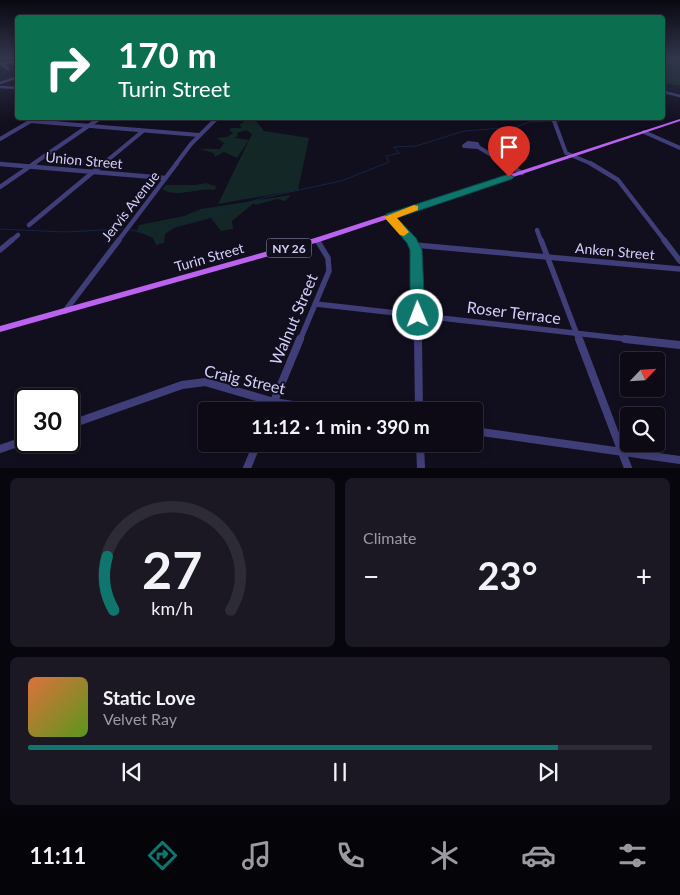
<!DOCTYPE html>
<meta charset="utf-8">
<style>
:root{--surface:#0d0a16;--page:#1b1823;--text:#f1f3f6;--muted:#9a9aa1;--line:#2d2b35;--accent:#0f766e}
body{margin:0;font-family:Lato,sans-serif;background:var(--page);color:var(--text);height:100vh;display:flex;flex-direction:column;font-size:19px;white-space:nowrap}
*{box-sizing:border-box;margin:0}
p{font-size:16px;color:var(--muted)}
.icon{flex:none;width:28px;height:28px;fill:none;stroke:currentColor;stroke-width:2;stroke-linecap:round;stroke-linejoin:round}
.map{position:relative;height:468px;overflow:hidden}
.panel{display:flex;flex-direction:column;gap:10px;padding:10px;background:#07060c;flex:1}
.panel>*{flex:none}
.guide{position:absolute;left:15px;top:15px;width:650px;height:105px;border-radius:5px;box-shadow:0 2px 8px #0003,0 0 0 1px var(--line);background:#0b6e4f;color:#fff;overflow:hidden}
.needle{width:32px;rotate:65deg}
.controls{position:absolute;left:620px;top:352px;display:grid;gap:10px}
.controls a{display:grid;place-items:center;width:45px;height:45px;border-radius:5px;background:var(--surface);box-shadow:0 2px 8px #0003,0 0 0 1px var(--line);font-size:25px}
.speed{position:absolute;left:15px;top:388px;display:flex;gap:10px;font-size:25px;font-weight:700;text-align:center}
.speed>*{display:grid;place-content:center;width:65px;height:65px;border-radius:50%;background:var(--surface);box-shadow:0 2px 8px #0003,0 0 0 1px var(--line);line-height:1}
.speed .limit{border:2px solid #111;border-radius:8px;background:#fff;color:#111}
.pin{position:absolute;display:grid;place-items:center;width:42px;height:42px;color:#fff;margin:-51px -21px;border-radius:50% 50% 50% 0;rotate:-45deg;box-shadow:0 0 5px #0007}
.pin .icon{rotate:45deg}
.me{position:absolute;width:55px;margin:-28px;rotate:359deg;stroke-linejoin:round;filter:drop-shadow(0 0 4px #0008)}
.turn{display:flex;align-items:center;gap:18px;height:105px;padding:0 20px;font-size:22px}
.turn .icon{width:65px;height:65px;stroke-width:2.5}
.turn b{display:block;font-size:35px;line-height:42px}
.big{font-size:38px;font-weight:700;line-height:1.1}
.panel .widget{flex:1;display:flex;flex-direction:column;justify-content:center;gap:8px;min-width:0;padding:0 18px;border-radius:8px;background:var(--page)}
.panel .dial{align-items:center;gap:0}
.dial svg{height:130px;overflow:visible;fill:none;stroke:var(--line);stroke-width:7;stroke-linecap:round;text-anchor:middle}
.dial text{fill:var(--text);stroke:none}
.song{display:flex;align-items:center;gap:15px}
.cover{width:60px;height:60px;border-radius:8px;background:linear-gradient(135deg,hsl(20 70% 55%),hsl(90 70% 35%))}
.played{height:5px;border-radius:2px;background:linear-gradient(90deg,var(--accent) 85%,var(--line) 85%)}
.keys{display:flex;justify-content:space-around;direction:ltr}
.heat{display:flex;justify-content:space-between;align-items:center;font-size:28px;direction:ltr}
.panel .tiles{flex:1;display:grid;gap:10px;grid-template-columns:1fr 1fr}
.widget:last-child{grid-column:span 2}
.trip{position:absolute;left:198px;top:402px;width:285px;height:50px;border-radius:5px;background:var(--surface);box-shadow:0 2px 8px #0003,0 0 0 1px var(--line);font-weight:700;line-height:50px;text-align:center}
.tab-bar{display:flex;height:80px;justify-content:space-around;align-items:center;background:#050409;color:var(--muted)}
.tab-bar .icon{width:35px;height:35px}
.tab-bar .current{color:var(--accent)}
.tab-bar b{font-size:22px;color:var(--text)}
.map>svg:first-child{display:block}
</style>
<div class="map">
<svg width="680" height="468" viewBox="0 0 680 468">
<rect width="100%" height="100%" fill="#110e1e"/>
<g fill="#122726">
<path d="M662 58H680V86L663 83Z"/>
<path d="M249 118H254L264 131 309 138 298 190 218 204 252 134 246 130 237 133 238 136 235 138 249 140 237 158 224 152 215 157 214 153 199 149H220L224 143 217 138 227 137 233 133 229 130 231 128H242L239 125Z"/>
<path d="M206 183 217 187 214 190C197 187 177 199 162 189L166 185H195Z"/>
<path d="M291 195 285 201 277 199 255 205 254 203 232 221 233 229 221 231 211 218 174 228 165 234 164 243 156 245 153 238 137 231 139 225 184 216 201 209Z"/>
</g>
<g fill="none" stroke-linecap="round" stroke-linejoin="round">
<g stroke="#132642" stroke-width="1">
<path d="M662 62 665 58"/>
<path d="M557 122 568 118"/>
<path d="M0 229 65 232 122 229"/>
<path d="M131 230 148 234 266 197 341 181 389 162 386 156 400 153 393 147 416 146 464 131 516 127 529 122 551 121"/>
</g>
<g stroke="#403e78" stroke-width="2.5">
<path d="M0 64 18 61"/>
<path d="M2 64 8 69"/>
<path d="M0 83 18 77"/>
<path d="M0 87 18 88"/>
<path d="M664 92 680 96"/>
</g>
<g stroke="#403e78" stroke-width="4">
<path d="M553 118 566 153 592 164"/>
<path d="M30 121 199 135"/>
<path d="M644 132 680 148"/>
<path d="M0 139 36 118"/>
<path d="M468 143 477 144 478 147 464 146Z"/>
<path d="M478 147 507 164"/>
<path d="M33 164 100 118"/>
<path d="M103 164 143 131"/>
<path d="M176 164 191 144 217 118"/>
</g>
<g stroke="#403e78" stroke-width="4.5">
<path d="M505 163 522 173"/>
<path d="M590 163 618 180 665 241"/>
<path d="M0 164 165 178"/>
<path d="M0 187 35 163"/>
<path d="M389 217 412 241"/>
<path d="M29 225 104 163"/>
<path d="M537 230 541 241"/>
<path d="M11 241 18 235"/>
<path d="M118 241 177 163"/>
</g>
<g stroke="#403e78" stroke-width="5.5">
<path d="M412 240 416 250 418 340"/>
<path d="M541 240 579 340"/>
<path d="M664 240 680 261"/>
<path d="M415 245 680 269"/>
<path d="M0 250 12 240"/>
<path d="M316 304 636 340"/>
<path d="M65 311 119 240"/>
<path d="M300 340 329 271 328 258 317 240"/>
</g>
<g stroke="#403e78" stroke-width="8">
<path d="M418 339 419 411"/>
<path d="M579 339 628 468"/>
<path d="M625 339 680 345"/>
<path d="M270 411 300 339"/>
<path d="M69 425 182 385 205 382 274 402 331 411"/>
<path d="M474 431 680 460"/>
<path d="M420 444 421 468"/>
<path d="M0 449 26 440"/>
<path d="M247 468 257 444"/>
</g>
<path fill="#bb62ef" fill-rule="evenodd" d="M680 119V121L319 242 0 332V326L315 238Z"/>
</g>
<linearGradient id="sky" x2="0" y2="1"><stop stop-color="#090810"/><stop offset="0.47" stop-color="#32364c"/><stop offset="1" stop-color="#32364c" stop-opacity="0"/></linearGradient>
<rect width="680" height="123" fill="url(#sky)"/>
<path fill="#0f766e" stroke="#0a4d48" d="M509 174 514 177 512 179 397 218 416 238 422 250 425 315 423 319H412L410 315V250L407 243 386 219V214Z"/>
<path fill="#f59e0b" d="M414 205 418 206V210L397 218 409 232 404 236 400 235 384 217Z"/>
<g text-anchor="middle" dominant-baseline="central" stroke-width="4" stroke-linejoin="round" paint-order="stroke">
<rect fill="#110e1e" stroke="#9a96b8" stroke-width="1" x="266.5" y="238.5" width="45" height="19" rx="4"/>
<g font-size="12" font-weight="bold" fill="#d5d0fa">
<text x="289" y="248">NY 26</text>
</g>
<g font-size="14" fill="#d5d0fa" stroke="#110e1e">
<text transform="translate(84 160) rotate(5)">Union Street</text>
<text transform="translate(130 206) rotate(-52)">Jervis Avenue</text>
<text transform="translate(615 251) rotate(5)">Anken Street</text>
<text transform="translate(209 257) rotate(-16)">Turin Street</text>
</g>
<g font-size="16" fill="#d5d0fa" stroke="#110e1e">
<text transform="translate(514 312) rotate(7)">Roser Terrace</text>
<text transform="translate(293 319) rotate(-67)">Walnut Street</text>
<text transform="translate(245 379) rotate(13)">Craig Street</text>
</g>
</g>
</svg>
<div class="controls">
<a><svg class="needle" viewBox="-14 -14 28 28"><path d="M0-13l5 13h-10z" fill="#e53935"/><path d="M0 13l5-13h-10z" fill="#9a9aa1"/></svg></a>
<a><svg class="icon" aria-label="search" viewBox="0 0 24 24"><circle cx="10" cy="10" r="6"/><path d="M15 15l6 6"/></svg></a>
</div>
<div class="speed"><div class="limit">30</div></div>
<div class="pin" style="left:509px;top:177px;background:#d93025"><svg class="icon" aria-label="arrive" viewBox="0 0 24 24"><path d="M6 21V4h12l-3 4 3 4H6"/></svg></div>
<svg class="me" style="left:418px;top:315px" viewBox="-20 -20 40 40"><circle r="17" fill="#0f766e" stroke="#fff" stroke-width="3"/><path d="M0-11L8 9 0 5-8 9z" fill="#fff"/></svg>
<div class="trip">11:12 · 1 min · 390 m</div>
<div class="guide">
<div class="turn"><svg class="icon" aria-label="right" viewBox="0 0 24 24"><path d="M7 20v-9h11M14 6l5 5-5 5"/></svg><div><b>170 m</b>Turin Street</div></div>
</div>
</div>
<section class="panel">
<div class="tiles">
<div class="widget dial"><svg viewBox="0 0 100 80">
<path d="M14 69A42 42 0 1 1 86 69"/>
<path d="M14 69A42 42 0 0 1 10 36" stroke="#0f766e"/>
<text x="50" y="56" font-size="32" font-weight="700">27</text>
<text x="50" y="72" font-size="11">km/h</text>
</svg></div>
<div class="widget"><p>Climate</p>
<div class="heat"><a>−</a><b class="big">23°</b><a>+</a></div>
</div>
<div class="widget">
<div class="song"><i class="cover"></i><div><b>Static Love</b><p>Velvet Ray</p></div></div>
<div class="played"></div>
<div class="keys"><svg class="icon" aria-label="previous" viewBox="0 0 24 24"><path d="M18 5L8 12l10 7zM5 5v14"/></svg><svg class="icon" aria-label="pause" viewBox="0 0 24 24"><path d="M8 5v14M16 5v14"/></svg><svg class="icon" aria-label="next" viewBox="0 0 24 24"><path d="M6 5l10 7-10 7zM19 5v14"/></svg></div>
</div>
</div>
</section>
<nav class="tab-bar">
<b>11:11</b>
<svg class="icon current" aria-label="directions" viewBox="0 0 24 24"><path d="M12 3l9 9-9 9-9-9zM9 14v-3h6M13 9l2 2-2 2"/></svg>
<svg class="icon" aria-label="music" viewBox="0 0 24 24"><path d="M9 18V5l10-2v13"/><circle cx="6" cy="18" r="3"/><circle cx="16" cy="16" r="3"/></svg>
<svg class="icon" aria-label="phone" viewBox="0 0 24 24"><path d="M5 4h4l2 5-3 2q2 4 5 5l2-3 5 2v4C11 20 4 13 5 4z"/></svg>
<svg class="icon" aria-label="climate" viewBox="0 0 24 24"><path d="M12 3v18M4 7l16 10M4 17L20 7"/></svg>
<svg class="icon" aria-label="car" viewBox="0 0 24 24"><path d="M5 17H2v-5l4-1 3-4h7l3 4 3 1v5h-3M9 17h6M6 11h13"/><circle cx="7" cy="17" r="2"/><circle cx="17" cy="17" r="2"/></svg>
<svg class="icon" aria-label="filters" viewBox="0 0 24 24"><path d="M4 7h16M4 17h16"/><circle cx="9" cy="7" r="2"/><circle cx="15" cy="17" r="2"/></svg>
</nav>
